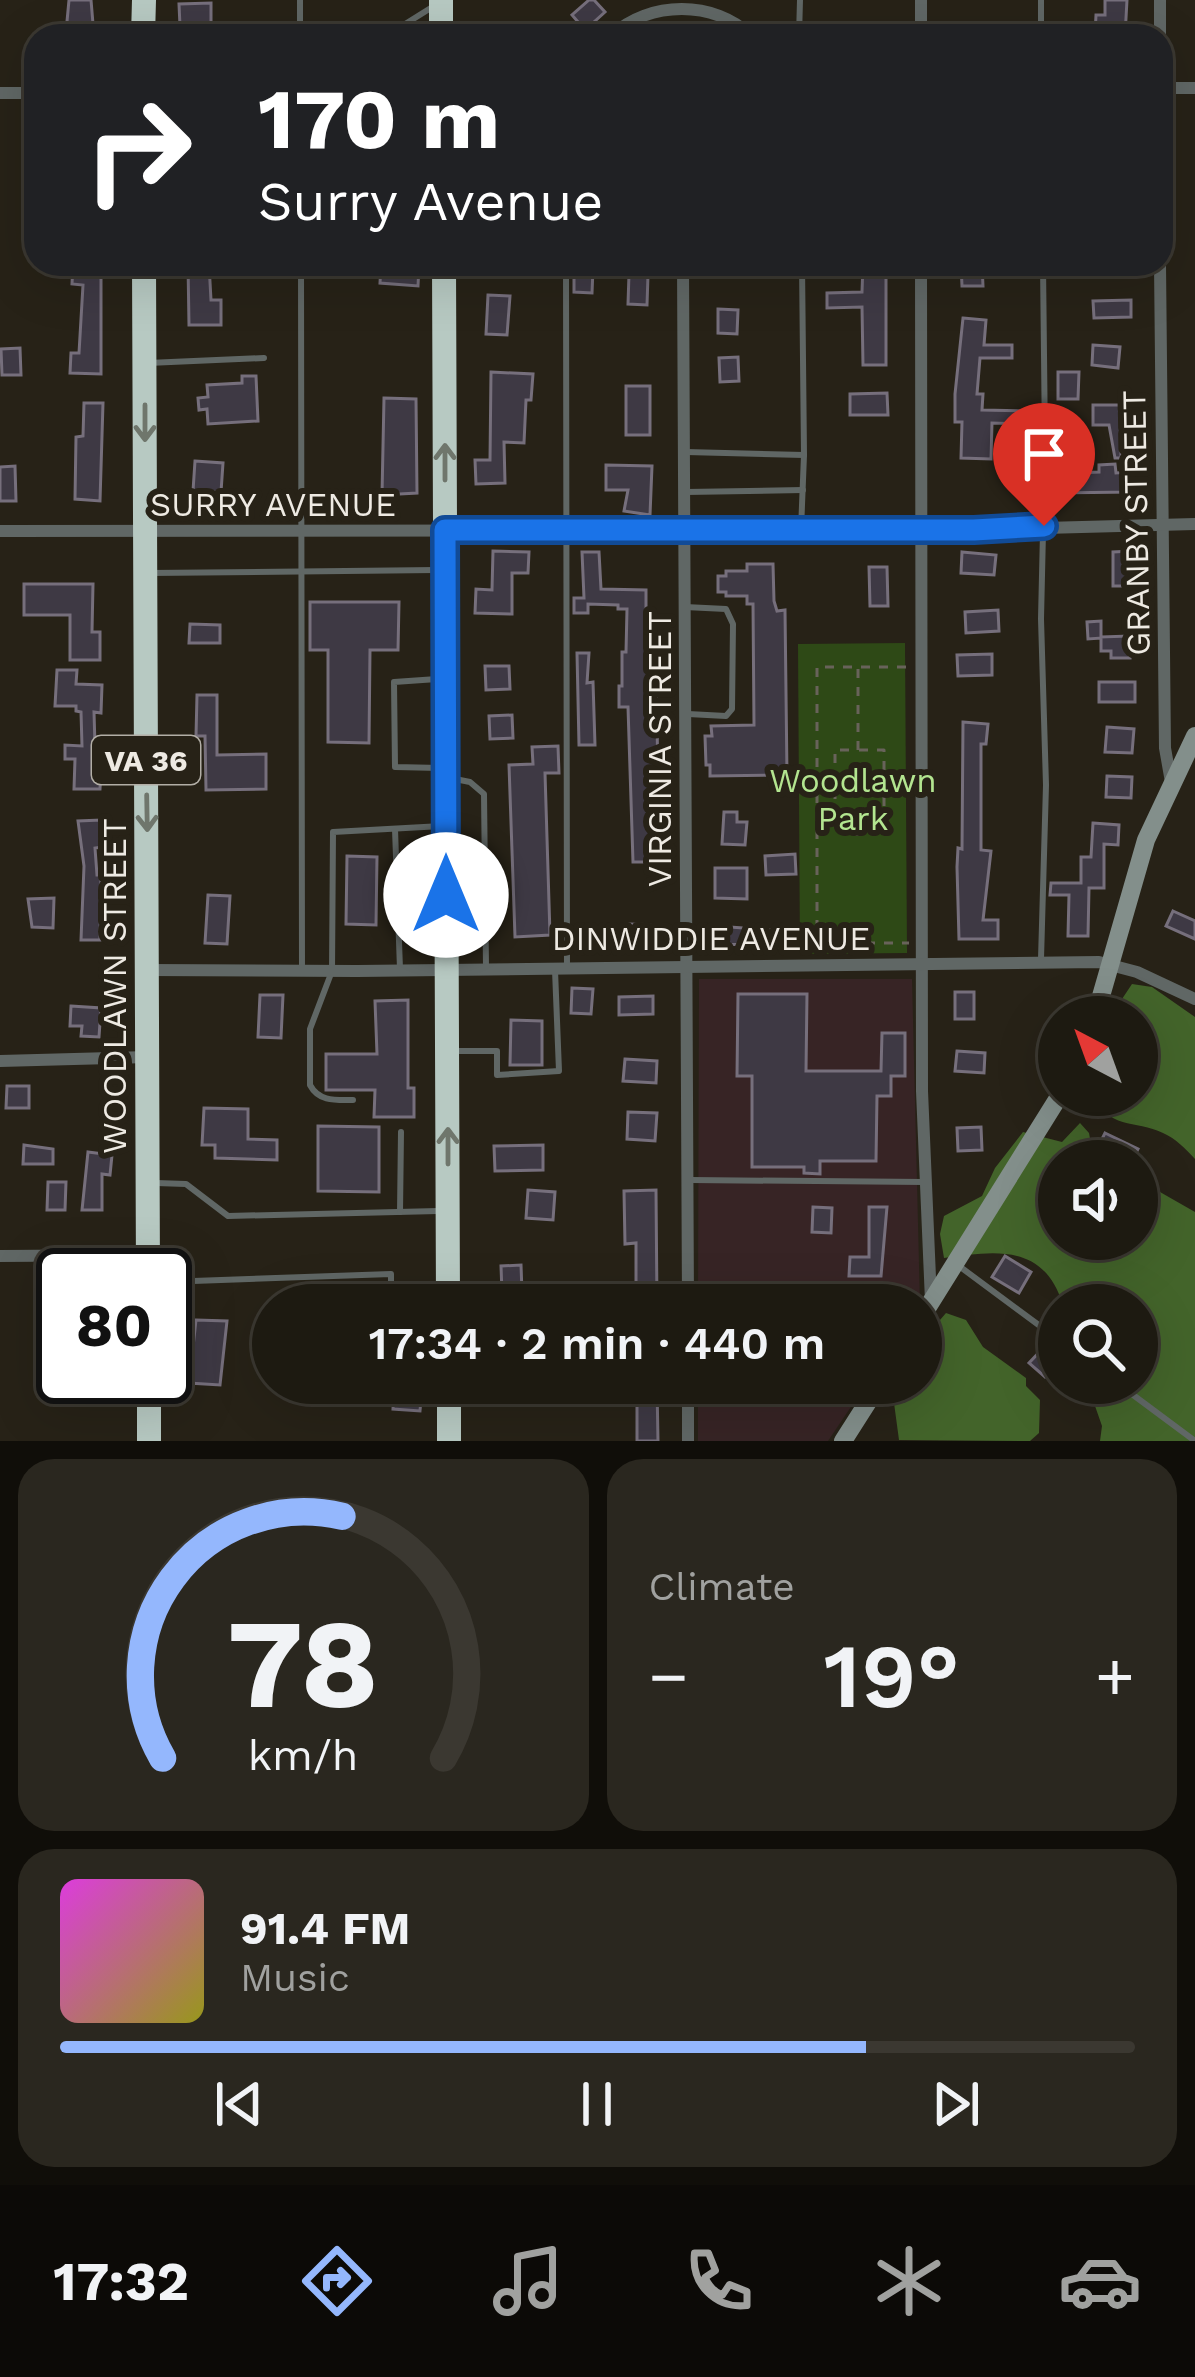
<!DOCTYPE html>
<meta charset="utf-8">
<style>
:root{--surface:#1d1a11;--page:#2a271f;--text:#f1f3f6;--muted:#a0a19f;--line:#3b3831;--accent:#94b7fd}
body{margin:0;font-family:"Work Sans",sans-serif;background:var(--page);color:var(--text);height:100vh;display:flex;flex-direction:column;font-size:45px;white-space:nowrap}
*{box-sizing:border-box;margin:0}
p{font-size:39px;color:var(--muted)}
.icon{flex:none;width:66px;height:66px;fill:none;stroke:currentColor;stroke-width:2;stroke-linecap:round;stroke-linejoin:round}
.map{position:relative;height:1441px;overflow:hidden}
.drawer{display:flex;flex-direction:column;gap:18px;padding:18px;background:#100e09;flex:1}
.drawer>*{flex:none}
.top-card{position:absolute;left:24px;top:24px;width:1149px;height:252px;border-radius:36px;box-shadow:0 12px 48px #0002,0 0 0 3px var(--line);background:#202124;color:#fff;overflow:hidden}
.needle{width:78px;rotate:319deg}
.fabs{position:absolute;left:1038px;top:996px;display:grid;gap:24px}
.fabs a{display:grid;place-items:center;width:120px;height:120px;border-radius:50%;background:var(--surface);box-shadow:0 12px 48px #0002,0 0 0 3px var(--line);font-size:60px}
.speed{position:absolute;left:36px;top:1248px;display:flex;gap:24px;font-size:60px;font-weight:700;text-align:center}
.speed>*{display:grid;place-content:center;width:156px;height:156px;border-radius:50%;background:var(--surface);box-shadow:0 12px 48px #0002,0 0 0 3px var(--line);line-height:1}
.speed .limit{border:6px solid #111;border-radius:18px;background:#fff;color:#111}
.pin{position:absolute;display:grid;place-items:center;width:102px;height:102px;color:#fff;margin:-123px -51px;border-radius:50% 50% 50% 0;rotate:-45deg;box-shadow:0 0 12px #0007}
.pin .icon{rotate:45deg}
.me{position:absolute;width:132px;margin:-66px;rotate:0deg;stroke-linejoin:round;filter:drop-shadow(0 0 9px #0008)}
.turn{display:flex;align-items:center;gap:42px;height:252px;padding:0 36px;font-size:54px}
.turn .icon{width:156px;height:156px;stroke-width:2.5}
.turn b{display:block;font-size:84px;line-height:102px}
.big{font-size:90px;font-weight:600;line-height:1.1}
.drawer .tile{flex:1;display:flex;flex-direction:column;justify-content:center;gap:18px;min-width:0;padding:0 42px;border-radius:36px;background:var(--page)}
.drawer .dial{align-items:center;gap:0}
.dial svg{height:312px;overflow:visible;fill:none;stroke:var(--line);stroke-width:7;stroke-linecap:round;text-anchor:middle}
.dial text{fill:var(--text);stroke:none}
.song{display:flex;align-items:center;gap:36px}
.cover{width:144px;height:144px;border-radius:18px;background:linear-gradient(135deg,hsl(300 70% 55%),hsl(60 70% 35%))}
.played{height:12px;border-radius:6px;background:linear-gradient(90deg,var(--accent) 75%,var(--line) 75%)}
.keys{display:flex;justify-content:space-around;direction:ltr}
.heat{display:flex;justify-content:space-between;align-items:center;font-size:66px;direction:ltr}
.drawer .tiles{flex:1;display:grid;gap:18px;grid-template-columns:1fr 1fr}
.tile:last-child{grid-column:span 2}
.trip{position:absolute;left:252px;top:1284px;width:690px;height:120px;border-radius:60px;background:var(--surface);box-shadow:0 12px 48px #0002,0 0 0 3px var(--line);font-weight:600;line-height:120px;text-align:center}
.dock{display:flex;height:192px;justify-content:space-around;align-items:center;background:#0c0a07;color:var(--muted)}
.dock .icon{width:84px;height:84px}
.dock .active{color:var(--accent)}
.dock b{font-size:54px;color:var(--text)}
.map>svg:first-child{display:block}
</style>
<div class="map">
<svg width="1195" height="1441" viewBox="0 0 1195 1441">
<rect width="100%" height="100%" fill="#272217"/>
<g fill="#372425">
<path d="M699 979H912L920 1305H698Z"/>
<path d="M698 1383H867L828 1441H698Z"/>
</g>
<path fill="#2e4916" d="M905 643 907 953 800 954 798 644Z"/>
<g fill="#43642a">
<path d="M1132 984 1152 987 1195 1017V1159C1186 1149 1175 1138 1163 1133 1136 1120 1105 1129 1096 1095H1137V1017H1110Z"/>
<path d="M1080 1123 1089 1133 1093 1155 1100 1161H1059V1239H1137V1184L1153 1188 1195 1212V1441H1100L1102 1426 1087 1383H1137V1305H1063C1044 1243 995 1251 944 1258L940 1234 944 1216 982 1196 995 1168 1023 1132 1062 1142Z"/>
<path d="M946 1313 966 1320 983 1347 1026 1378V1386L1040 1400 1039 1433 1030 1441 899 1440 894 1403 901 1383H921V1342Z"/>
</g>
<g fill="#3e3944" stroke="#766f7c" stroke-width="3">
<path d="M69 0H91L94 36 66 32Z"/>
<path d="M589 0H594L605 12 585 30 572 15Z"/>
<path d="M1105 0H1127L1125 36 1095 35 1096 15H1105Z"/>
<path d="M211 3V26H180L179 4Z"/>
<path d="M73 264 101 265V374L70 373 71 353H79L83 285 72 284Z"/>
<path d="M188 264H209L211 300H221V325H189Z"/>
<path d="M381 264 419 266 418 286 380 283Z"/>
<path d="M863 264H886V365H863L862 307 827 308V293L862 292Z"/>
<path d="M961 264H982L983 286H962Z"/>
<path d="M574 268 593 269 592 293 574 292Z"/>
<path d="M629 274 648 275 647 305 628 304Z"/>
<path d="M488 295 510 296 507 335 486 334Z"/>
<path d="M1131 300V317L1094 318 1093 301Z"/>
<path d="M718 309 738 310 737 334 718 333Z"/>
<path d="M963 318 986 320 984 345H1012V358H980L977 394H983L982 410 1025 411V424L992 423 991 459 961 458 962 422H955V394Z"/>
<path d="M1093 345 1120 347 1118 368 1092 365Z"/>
<path d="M20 348 21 375H2L1 349Z"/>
<path d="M738 357 739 381 720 382 719 358Z"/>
<path d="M491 372 533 374 531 400H526L524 443 504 442 505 483 476 484 475 460H490Z"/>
<path d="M1058 372H1079L1078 399H1058Z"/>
<path d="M242 376H256L258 421 208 424 207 409 199 410 198 398 208 397 207 385 242 383Z"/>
<rect x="626" y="386" width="24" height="49"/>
<path d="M887 393 888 415H850V394Z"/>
<path d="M384 398 416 399 417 493 382 495Z"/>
<path d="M84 403H103L100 501 75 499 76 437 83 436Z"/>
<path d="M1093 405H1122L1121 429 1125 428 1128 444 1121 446V458H1115L1109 425H1093Z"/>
<path d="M195 461 223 463 221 492 193 491Z"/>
<path d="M1115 464 1116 473 1130 472 1131 492 1053 493 1052 474 1099 472V465Z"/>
<path d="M606 465 652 466 650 515 624 511 628 490H606Z"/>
<path d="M15 466 16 501H0V467Z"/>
<path d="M493 551 529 552 528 573H512V614L475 613 476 589 492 590Z"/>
<path d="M1132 551V586H1113V552Z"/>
<path d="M582 552H599L601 589 646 590V624H655L659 825H655L654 862H633L628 707H619V686H622V652H626L627 609H618V605L588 604V613H574V598H584Z"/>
<path d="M962 552 996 555 994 575 961 573Z"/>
<path d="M747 564H773L774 601 777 611 785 610 787 775 710 776V765H706L705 736H712L711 726 754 725 753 604H747V596H726V592H718V576H726V571H747Z"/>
<path d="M869 567H887L888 606H870Z"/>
<path d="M24 584H93L92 632H100V660H70V615H24Z"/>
<path d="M310 602H399L398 650H370L369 743 328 742V650H310Z"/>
<path d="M998 610 999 631 966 633 965 612Z"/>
<path d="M1101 621V637L1129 636 1130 658H1111V651H1101V638L1088 639 1087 622Z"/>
<path d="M190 624 220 625V643H189Z"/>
<path d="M577 653H589L587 683 593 682 595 745H579Z"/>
<path d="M992 654V675L958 676 957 655Z"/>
<path d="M485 666H509L510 689 486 690Z"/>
<path d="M57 670H77L76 684 102 685 101 713 94 712 95 746H102L100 789H74L75 759H65V745L82 746 81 712 76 711V706H55Z"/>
<rect x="1099" y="682" width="36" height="20"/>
<path d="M197 695H217V755L266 754V789L206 790 205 736H196Z"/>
<path d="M512 715 513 738 490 739 489 716Z"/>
<path d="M963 722 988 724 986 744H981V850L991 851 983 920H998V939H959L957 867 958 848 962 849Z"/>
<path d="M1107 727 1134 729 1132 753 1105 752Z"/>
<path d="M558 746 559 773H545L550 935 515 937 509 765 533 764 532 747Z"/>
<path d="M1107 776 1132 777 1131 798 1106 797Z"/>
<path d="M724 812H737V822H747L745 845 722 844Z"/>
<path d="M101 820 103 847 95 848 97 875H101L100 940H81L84 866 78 821Z"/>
<path d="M1093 823 1119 825 1118 845 1104 844V888H1089L1088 936H1068L1069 895H1050L1051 883H1081V857H1091Z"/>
<path d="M795 854 796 874 766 875 765 856Z"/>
<path d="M347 856 377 857 376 925 346 924Z"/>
<path d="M715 868H747V899L715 898Z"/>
<path d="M208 895 230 896 227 944 205 943Z"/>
<path d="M54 898 53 928 32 927 28 899Z"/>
<path d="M1173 911 1195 921V939L1166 926Z"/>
<path d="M629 924 662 925 661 948 628 947Z"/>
<path d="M716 926 783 931 782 948 753 944 716 945Z"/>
<path d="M572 988 593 989 591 1014 571 1013Z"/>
<rect x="955" y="992" width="19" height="27"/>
<path d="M738 994H807L806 1071H881L882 1033H905V1076H891V1096H877L876 1161H820V1174L804 1173V1167H752V1076H737Z"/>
<path d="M260 995H283L281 1038 258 1037Z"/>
<path d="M653 996V1014L619 1015V997Z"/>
<path d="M408 1000V1088H414V1117H374L375 1090H326V1054H377L375 1001Z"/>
<path d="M71 1006 101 1008 99 1037 81 1036 82 1026H70Z"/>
<path d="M511 1020 542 1021V1065H510Z"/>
<path d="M957 1051 985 1053 984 1073 955 1071Z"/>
<path d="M625 1059 657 1061 656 1083 623 1081Z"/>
<path d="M7 1086H29V1108H6Z"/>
<path d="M204 1108 248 1109V1139L277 1140V1160L215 1158V1145H202Z"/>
<path d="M628 1112 657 1113 655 1141 627 1139Z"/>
<path d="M318 1126 379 1127V1192L318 1191Z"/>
<path d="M981 1127 982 1150 958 1151 957 1128Z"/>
<path d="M1105 1133 1138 1149 1132 1161 1098 1147Z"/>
<path d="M24 1145 53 1149V1164H23Z"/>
<path d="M543 1145V1170L495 1171 494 1146Z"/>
<path d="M88 1152 112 1155 110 1175 102 1174V1210H82Z"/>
<path d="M48 1182H66L65 1210H47Z"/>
<path d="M528 1190 555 1192 553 1220 526 1218Z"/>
<path d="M656 1190 657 1305H636V1243L625 1244 624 1191Z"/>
<path d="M813 1207 832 1208 831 1233 812 1232Z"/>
<path d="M869 1207H887L881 1276H849L850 1257H869Z"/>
<path d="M1005 1256 1031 1272 1019 1293 992 1277Z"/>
<path d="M521 1265 522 1292 502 1293 501 1266Z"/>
<path d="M39 1285 63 1287 62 1312 48 1311V1306L38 1305Z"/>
<path d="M369 1288V1305H304V1289Z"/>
<path d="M196 1320 227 1321 220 1385 189 1383Z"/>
<path d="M1049 1342 1059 1348V1376L1052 1370 1045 1377 1029 1363Z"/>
<path d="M637 1385H657L658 1441H637Z"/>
<path d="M394 1387 422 1389 420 1411 393 1409Z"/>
</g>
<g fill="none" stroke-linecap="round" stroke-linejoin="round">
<g stroke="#68635a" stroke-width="3" stroke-dasharray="9 9" stroke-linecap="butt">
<path d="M906 667H817V943H909"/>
<path d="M858 669V750H835V819L884 818V750H858"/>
<path d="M885 782 906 781"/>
<path d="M857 836V819"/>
</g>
<g stroke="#606765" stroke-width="6">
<path d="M1041 0V36"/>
<path d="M300 36V0"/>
<path d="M386 36 434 6"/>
<path d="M799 36 800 0"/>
<path d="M301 264 302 968"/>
<path d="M566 264 567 966"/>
<path d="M148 363 264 358"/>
<path d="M686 452 804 455"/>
<path d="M686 492 803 490"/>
<path d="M801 530 804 455 802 264"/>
<path d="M149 573 436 570"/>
<path d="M685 607 726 609 733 624 732 709 726 716 688 714"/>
<path d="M437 679 394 682 395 767 440 768"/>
<path d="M450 778 470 782 484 794 486 967"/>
<path d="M395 829 400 969"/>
<path d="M454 848 486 851"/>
<path d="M1041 959 1046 785 1041 619 1045 445 1043 264"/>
<path d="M451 1051H497V1075L559 1071 555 970"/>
<path d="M353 1100C336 1100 319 1102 310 1085V1029L332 971 333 832 442 826"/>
<path d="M691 1180 924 1182"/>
<path d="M156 1183 186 1184 228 1216 438 1211"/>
<path d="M400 1212 401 1132"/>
<path d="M959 1266 1059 1340"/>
<path d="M165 1282 391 1274V1288L439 1286"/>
<path d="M1117 1383 1195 1441"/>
</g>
<g stroke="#606765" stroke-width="12">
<path d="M921 0V36"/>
<path d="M1160 0V36"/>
<path d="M611 36C649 0 715 0 751 36"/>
<path d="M1161 88H1195"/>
<path d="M0 93H36"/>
<path d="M683 264 688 1305"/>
<path d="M921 264 922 1091 931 1301"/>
<path d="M1160 264 1165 748 1171 782"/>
<path d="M0 531 973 530 1195 524"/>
<path d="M147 970 357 971 1099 962 1137 972 1195 999"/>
<path d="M0 1061 148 1057"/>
<path d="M0 1256 148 1255"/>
<path d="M688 1383V1441"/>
</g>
<g stroke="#838f8b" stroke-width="18">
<path d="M1095 1017 1146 840 1195 736"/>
<path d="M921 1318 1060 1095"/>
<path d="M843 1441 880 1383"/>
</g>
<g stroke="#b7c9c2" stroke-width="24">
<path d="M441 0V36"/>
<path d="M143 36 144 0"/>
<path d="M144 264 148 1275"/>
<path d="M444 264 448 1305"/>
<path d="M149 1377V1441"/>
<path d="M449 1383V1441"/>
</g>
</g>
<defs><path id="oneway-shaft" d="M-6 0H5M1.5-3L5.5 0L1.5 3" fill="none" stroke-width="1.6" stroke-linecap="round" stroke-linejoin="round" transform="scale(3)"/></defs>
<g stroke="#6f766c">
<use href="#oneway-shaft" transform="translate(145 423) rotate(90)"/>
<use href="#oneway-shaft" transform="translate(445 462) rotate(-90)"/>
<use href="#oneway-shaft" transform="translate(147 813) rotate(89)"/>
<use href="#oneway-shaft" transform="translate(448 1146) rotate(-90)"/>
</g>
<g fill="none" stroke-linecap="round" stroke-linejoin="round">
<defs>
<path id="route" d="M446 895 445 530H974L1044 526"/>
</defs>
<use href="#route" stroke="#114b97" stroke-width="30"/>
<use href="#route" stroke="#1a73e8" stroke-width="21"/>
</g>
<g text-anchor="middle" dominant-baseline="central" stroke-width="12" stroke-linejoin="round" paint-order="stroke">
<rect fill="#272217" stroke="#b2aea6" stroke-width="3" x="92" y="736" width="108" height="48" rx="9"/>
<g font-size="30" font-weight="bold" fill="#eeeae3">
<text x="146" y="760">VA 36</text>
</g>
<g font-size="33" fill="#eeeae3" stroke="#272217">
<text x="273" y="504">SURRY AVENUE</text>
<text transform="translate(1136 523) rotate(-91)">GRANBY STREET</text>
<text transform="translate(659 749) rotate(-90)">VIRGINIA STREET</text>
<text x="711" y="938">DINWIDDIE AVENUE</text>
<text transform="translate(114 986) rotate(-90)">WOODLAWN STREET</text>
</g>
<g font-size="33" fill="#b3e590" stroke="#272217">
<text x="853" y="780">Woodlawn<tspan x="853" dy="38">Park</tspan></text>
</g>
</g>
</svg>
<div class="fabs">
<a><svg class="needle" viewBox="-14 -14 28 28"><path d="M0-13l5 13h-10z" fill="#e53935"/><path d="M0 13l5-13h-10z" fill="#a0a19f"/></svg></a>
<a><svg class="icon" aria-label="sound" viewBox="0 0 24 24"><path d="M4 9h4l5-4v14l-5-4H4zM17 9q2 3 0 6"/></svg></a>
<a><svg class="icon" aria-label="search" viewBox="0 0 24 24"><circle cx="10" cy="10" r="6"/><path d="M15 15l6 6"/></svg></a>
</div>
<div class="speed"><div class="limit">80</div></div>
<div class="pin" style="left:1044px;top:526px;background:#d93025"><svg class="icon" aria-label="arrive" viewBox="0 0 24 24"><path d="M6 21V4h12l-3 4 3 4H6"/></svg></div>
<svg class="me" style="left:446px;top:895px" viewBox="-20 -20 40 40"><circle r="19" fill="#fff"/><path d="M0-13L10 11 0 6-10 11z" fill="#1a73e8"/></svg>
<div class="trip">17:34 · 2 min · 440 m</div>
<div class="top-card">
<div class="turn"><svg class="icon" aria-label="right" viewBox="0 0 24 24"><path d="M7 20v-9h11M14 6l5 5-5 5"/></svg><div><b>170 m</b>Surry Avenue</div></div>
</div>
</div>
<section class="drawer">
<div class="tiles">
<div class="tile dial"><svg viewBox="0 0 100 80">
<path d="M14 69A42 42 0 1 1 86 69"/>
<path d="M14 69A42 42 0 0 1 60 7" stroke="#94b7fd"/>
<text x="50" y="56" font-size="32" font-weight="700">78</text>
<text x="50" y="72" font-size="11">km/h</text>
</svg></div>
<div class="tile"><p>Climate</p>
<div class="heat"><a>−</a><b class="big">19°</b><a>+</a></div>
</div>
<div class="tile">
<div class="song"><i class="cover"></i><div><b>91.4 FM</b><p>Music</p></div></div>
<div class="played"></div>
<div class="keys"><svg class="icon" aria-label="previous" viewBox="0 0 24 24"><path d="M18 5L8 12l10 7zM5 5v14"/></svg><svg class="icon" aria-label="pause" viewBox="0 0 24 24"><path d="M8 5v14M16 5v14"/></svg><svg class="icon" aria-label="next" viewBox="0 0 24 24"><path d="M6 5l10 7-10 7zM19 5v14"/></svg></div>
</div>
</div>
</section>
<nav class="dock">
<b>17:32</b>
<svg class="icon active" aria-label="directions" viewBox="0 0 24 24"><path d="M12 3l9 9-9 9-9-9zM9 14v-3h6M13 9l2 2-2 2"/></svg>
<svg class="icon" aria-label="music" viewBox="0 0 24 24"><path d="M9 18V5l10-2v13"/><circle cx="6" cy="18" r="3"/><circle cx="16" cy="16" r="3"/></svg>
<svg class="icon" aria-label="phone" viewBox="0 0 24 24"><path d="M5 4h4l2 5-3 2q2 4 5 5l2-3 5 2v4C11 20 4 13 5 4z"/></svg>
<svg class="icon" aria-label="climate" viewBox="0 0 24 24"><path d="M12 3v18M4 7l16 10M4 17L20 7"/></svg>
<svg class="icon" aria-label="car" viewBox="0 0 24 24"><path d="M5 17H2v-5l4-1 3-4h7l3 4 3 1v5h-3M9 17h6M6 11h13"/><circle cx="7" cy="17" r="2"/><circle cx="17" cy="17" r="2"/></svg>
</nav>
